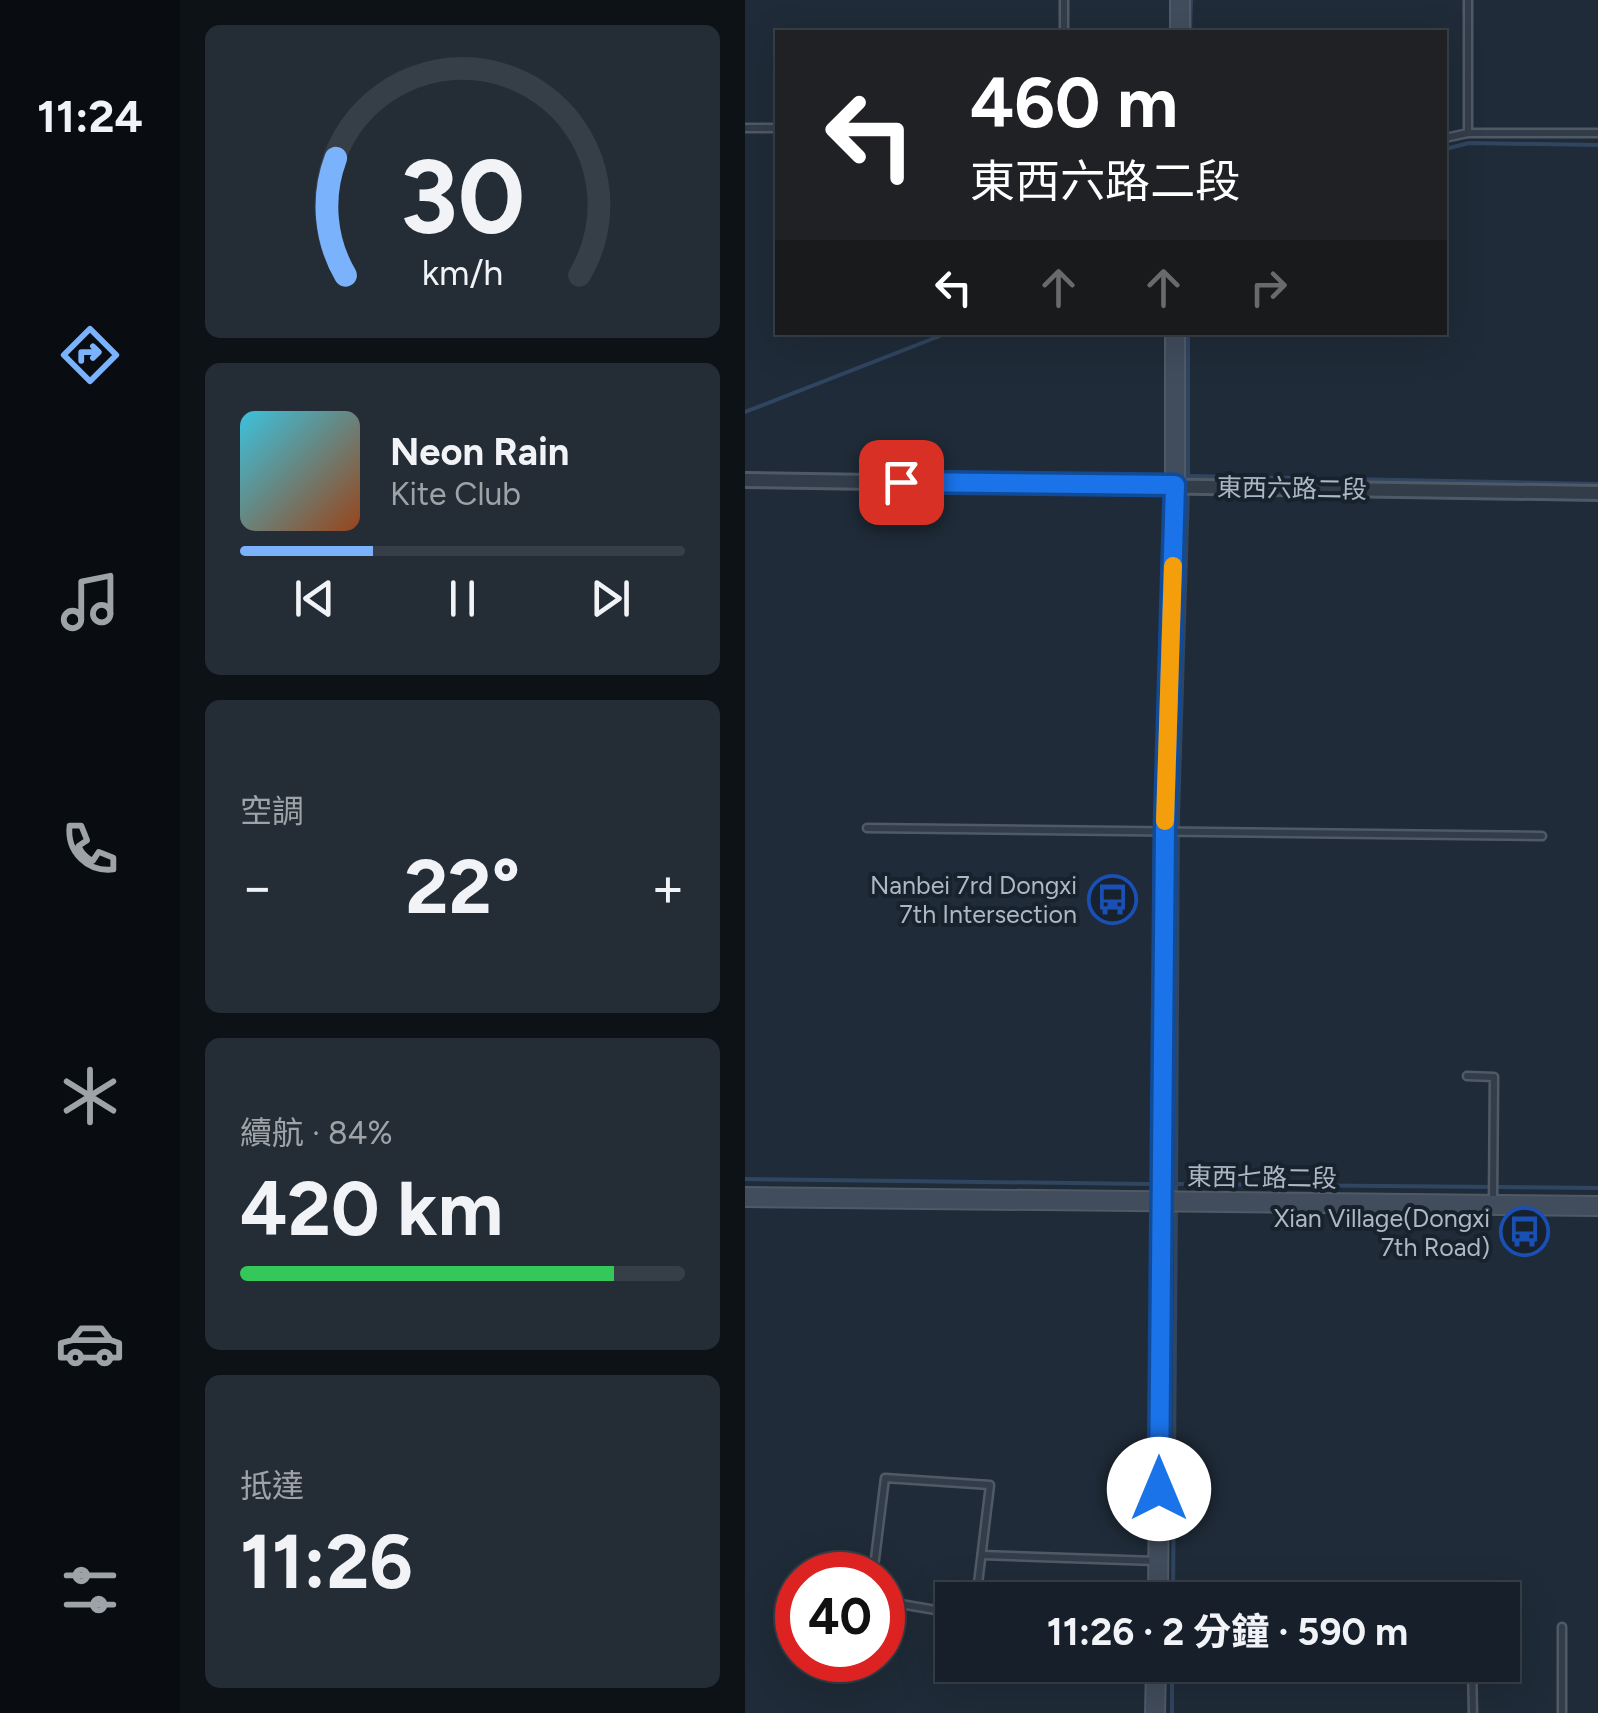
<!DOCTYPE html>
<html lang="zh-TW">
<meta charset="utf-8">
<style>
:root{--surface:#17202a;--page:#242d36;--text:#f1f3f6;--muted:#9ea3a8;--line:#363e47;--accent:#7bb2fc}
body{margin:0;font-family:Figtree,"Noto Sans TC",sans-serif;background:var(--page);color:var(--text);height:100vh;display:flex;flex-direction:column;font-size:38px;white-space:nowrap}
*{box-sizing:border-box;margin:0}
p{font-size:32px;color:var(--muted)}
.icon{flex:none;width:55px;height:55px;fill:none;stroke:currentColor;stroke-width:2;stroke-linecap:round;stroke-linejoin:round}
.map{position:relative;flex:1;overflow:hidden}
.side{display:flex;flex-direction:column;gap:25px;padding:25px;background:#0d1217;width:565px}
.side>*{flex:none}
.banner{position:absolute;left:30px;top:30px;width:672px;height:305px;border-radius:0px;box-shadow:0 10px 40px #0002,0 0 0 2px var(--line);background:#202124;color:#fff;overflow:hidden}
.speed{position:absolute;left:30px;top:1552px;display:flex;gap:20px;font-size:50px;font-weight:700;text-align:center}
.speed>*{display:grid;place-content:center;width:130px;height:130px;border-radius:50%;background:var(--surface);box-shadow:0 10px 40px #0002,0 0 0 2px var(--line);line-height:1}
.speed .limit{border:15px solid #d22;background:#fff;color:#111}
.pin{position:absolute;display:grid;place-items:center;width:85px;height:85px;color:#fff;margin:-42px;border-radius:20px;box-shadow:0 5px 15px #0006}
.me{position:absolute;width:110px;margin:-55px;rotate:0deg;stroke-linejoin:round;filter:drop-shadow(0 0 8px #0008)}
.turn{display:flex;align-items:center;gap:35px;height:210px;padding:0 30px;font-size:45px}
.turn .icon{width:130px;height:130px;stroke-width:2.5}
.turn b{display:block;font-size:70px;line-height:85px}
.lanes{display:flex;align-items:center;height:95px;padding:0 30px;background:#0003;justify-content:center;gap:50px;direction:ltr}
.lanes .off{opacity:.35}
.big{font-size:75px;font-weight:700;line-height:1.1}
.side .widget{flex:1;display:flex;flex-direction:column;justify-content:center;gap:15px;min-width:0;padding:0 35px;border-radius:15px;background:var(--page)}
.side .dial{align-items:center;gap:0}
.dial svg{height:260px;overflow:visible;fill:none;stroke:var(--line);stroke-width:7;stroke-linecap:round;text-anchor:middle}
.dial text{fill:var(--text);stroke:none}
.song{display:flex;align-items:center;gap:30px}
.cover{width:120px;height:120px;border-radius:15px;background:linear-gradient(135deg,hsl(190 70% 55%),hsl(20 70% 35%))}
.played{height:10px;border-radius:5px;background:linear-gradient(90deg,var(--accent) 30%,var(--line) 30%)}
.keys{display:flex;justify-content:space-around;direction:ltr}
.heat{display:flex;justify-content:space-between;align-items:center;font-size:55px;direction:ltr}
.charge{height:15px;border-radius:8px;background:linear-gradient(90deg,#34c759 84%,var(--line) 0)}
.trip{position:absolute;left:190px;top:1582px;width:585px;height:100px;border-radius:0px;background:var(--surface);box-shadow:0 10px 40px #0002,0 0 0 2px var(--line);font-weight:700;line-height:100px;text-align:center}
main{display:flex;flex:1;min-height:0}
.dock{display:flex;flex-direction:column;width:180px;justify-content:space-around;align-items:center;background:#090d11;color:var(--muted)}
.dock .icon{width:70px;height:70px}
.dock .active{color:var(--accent)}
.dock b{font-size:45px;color:var(--text)}
.map>svg:first-child{display:block}
</style>
<main>
<nav class="dock">
<b>11:24</b>
<svg class="icon active" aria-label="directions" viewBox="0 0 24 24"><path d="M12 3l9 9-9 9-9-9zM9 14v-3h6M13 9l2 2-2 2"/></svg>
<svg class="icon" aria-label="music" viewBox="0 0 24 24"><path d="M9 18V5l10-2v13"/><circle cx="6" cy="18" r="3"/><circle cx="16" cy="16" r="3"/></svg>
<svg class="icon" aria-label="phone" viewBox="0 0 24 24"><path d="M5 4h4l2 5-3 2q2 4 5 5l2-3 5 2v4C11 20 4 13 5 4z"/></svg>
<svg class="icon" aria-label="climate" viewBox="0 0 24 24"><path d="M12 3v18M4 7l16 10M4 17L20 7"/></svg>
<svg class="icon" aria-label="car" viewBox="0 0 24 24"><path d="M5 17H2v-5l4-1 3-4h7l3 4 3 1v5h-3M9 17h6M6 11h13"/><circle cx="7" cy="17" r="2"/><circle cx="17" cy="17" r="2"/></svg>
<svg class="icon" aria-label="filters" viewBox="0 0 24 24"><path d="M4 7h16M4 17h16"/><circle cx="9" cy="7" r="2"/><circle cx="15" cy="17" r="2"/></svg>
</nav>
<section class="side">
<div class="widget dial"><svg viewBox="0 0 100 80">
<path d="M14 69A42 42 0 1 1 86 69"/>
<path d="M14 69A42 42 0 0 1 11 33" stroke="#7bb2fc"/>
<text x="50" y="56" font-size="32" font-weight="700">30</text>
<text x="50" y="72" font-size="11">km/h</text>
</svg></div>
<div class="widget">
<div class="song"><i class="cover"></i><div><b>Neon Rain</b><p>Kite Club</p></div></div>
<div class="played"></div>
<div class="keys"><svg class="icon" aria-label="previous" viewBox="0 0 24 24"><path d="M18 5L8 12l10 7zM5 5v14"/></svg><svg class="icon" aria-label="pause" viewBox="0 0 24 24"><path d="M8 5v14M16 5v14"/></svg><svg class="icon" aria-label="next" viewBox="0 0 24 24"><path d="M6 5l10 7-10 7zM19 5v14"/></svg></div>
</div>
<div class="widget"><p>空調</p>
<div class="heat"><a>−</a><b class="big">22°</b><a>+</a></div>
</div>
<div class="widget"><p>續航 · 84%</p><b class="big">420 km</b><div class="charge"></div></div>
<div class="widget"><p>抵達</p><b class="big">11:26</b></div>
</section>
<div class="map">
<svg width="853" height="1713" viewBox="0 0 853 1713">
<rect width="100%" height="100%" fill="#1f2b38"/>
<g fill="none" stroke-linecap="round" stroke-linejoin="round">
<g stroke="#30455f" stroke-width="4">
<path d="M445 32 446 0"/>
<path d="M700 149 724 143 853 145"/>
<path d="M443 332V483"/>
<path d="M0 412 205 332"/>
<path d="M444 476 853 484"/>
<path d="M0 1179 403 1184"/>
<path d="M433 1184 853 1188"/>
<path d="M431 1198 433 816 443 492"/>
<path d="M428 1600 431 1207"/>
<path d="M427 1713V1665"/>
</g>
<defs>
<g id="lane">
<path d="M723 0V133"/>
<path d="M319 32V0"/>
<path d="M0 128H32"/>
<path d="M700 138 723 133H853"/>
<path d="M122 828 797 836"/>
<path d="M722 1076 749 1077 748 1204"/>
<path d="M237 1555 411 1561"/>
<path d="M128 1575 140 1478 245 1485 231 1600"/>
<path d="M138 1601 208 1613"/>
<path d="M817 1627V1713"/>
<path d="M727 1665 728 1713"/>
</g>
<path id="street" d="M0 480 853 493"/>
<g id="secondary">
<path d="M435 32V0"/>
<path d="M0 1197 853 1206"/>
<path d="M413 1600 419 830 430 485V332"/>
<path d="M410 1713 411 1665"/>
</g>
</defs>
<use href="#lane" stroke="#505a67" stroke-width="11"/>
<use href="#street" stroke="#505a67" stroke-width="18"/>
<use href="#secondary" stroke="#505a67" stroke-width="22"/>
<use href="#lane" stroke="#333d49" stroke-width="6"/>
<use href="#street" stroke="#333d49" stroke-width="12"/>
<use href="#secondary" stroke="#414c5c" stroke-width="18"/>
</g>
<g fill="none" stroke-linecap="round" stroke-linejoin="round">
<defs>
<path id="route" d="M156 482 430 485 420 830 414 1489"/>
</defs>
<use href="#route" stroke="#114b97" stroke-width="25"/>
<use href="#route" stroke="#1a73e8" stroke-width="18"/>
<path stroke="#f59e0b" stroke-width="18" d="M420 821 428 566"/>
</g>
<defs>
<symbol id="bus-ring" viewBox="-11 -11 22 22"><circle r="9.5" fill="#18222d" stroke="#1a4fb4" stroke-width="1.5"/><path d="M-5-6H5V4H4V6H2V4H-2V6H-4V4H-5ZM-3.5-4V0h7V-4ZM-3.5 1.2v1.5H-2V1.2ZM2 1.2v1.5H3.5V1.2Z" fill="#1a4fb4"/></symbol>
</defs>
<g fill-rule="evenodd">
<use href="#bus-ring" x="340" y="872" width="55" height="55"/>
<use href="#bus-ring" x="752" y="1204" width="55" height="55"/>
</g>
<g text-anchor="middle" dominant-baseline="central" stroke-width="8" stroke-linejoin="round" paint-order="stroke">
<g font-size="25" fill="#adb7c6" stroke="#18222d">
<text transform="translate(547 488) rotate(1)">東西六路二段</text>
<text transform="translate(517 1177) rotate(1)">東西七路二段</text>
</g>
<g font-size="25" fill="#adb7c6" stroke="#18222d" text-anchor="end">
<text x="332" y="885">Nanbei 7rd Dongxi<tspan x="332" dy="29">7th Intersection</tspan></text>
<text x="745" y="1218">Xian Village(Dongxi<tspan x="745" dy="29">7th Road)</tspan></text>
</g>
</g>
</svg>
<div class="speed"><div class="limit">40</div></div>
<div class="pin" style="left:156px;top:482px;background:#d93025"><svg class="icon" aria-label="arrive" viewBox="0 0 24 24"><path d="M6 21V4h12l-3 4 3 4H6"/></svg></div>
<svg class="me" style="left:414px;top:1489px" viewBox="-20 -20 40 40"><circle r="19" fill="#fff"/><path d="M0-13L10 11 0 6-10 11z" fill="#1a73e8"/></svg>
<div class="trip">11:26 · 2 分鐘 · 590 m</div>
<div class="banner">
<div class="turn"><svg class="icon" aria-label="left" viewBox="0 0 24 24"><path d="M17 20v-9H6M10 6l-5 5 5 5"/></svg><div><b>460 m</b>東西六路二段</div></div>
<div class="lanes"><svg class="icon" aria-label="left" viewBox="0 0 24 24"><path d="M17 20v-9H6M10 6l-5 5 5 5"/></svg><svg class="icon off" aria-label="ahead" viewBox="0 0 24 24"><path d="M12 20V5M6 11l6-6 6 6"/></svg><svg class="icon off" aria-label="ahead" viewBox="0 0 24 24"><path d="M12 20V5M6 11l6-6 6 6"/></svg><svg class="icon off" aria-label="right" viewBox="0 0 24 24"><path d="M7 20v-9h11M14 6l5 5-5 5"/></svg></div>
</div>
</div>
</main>
